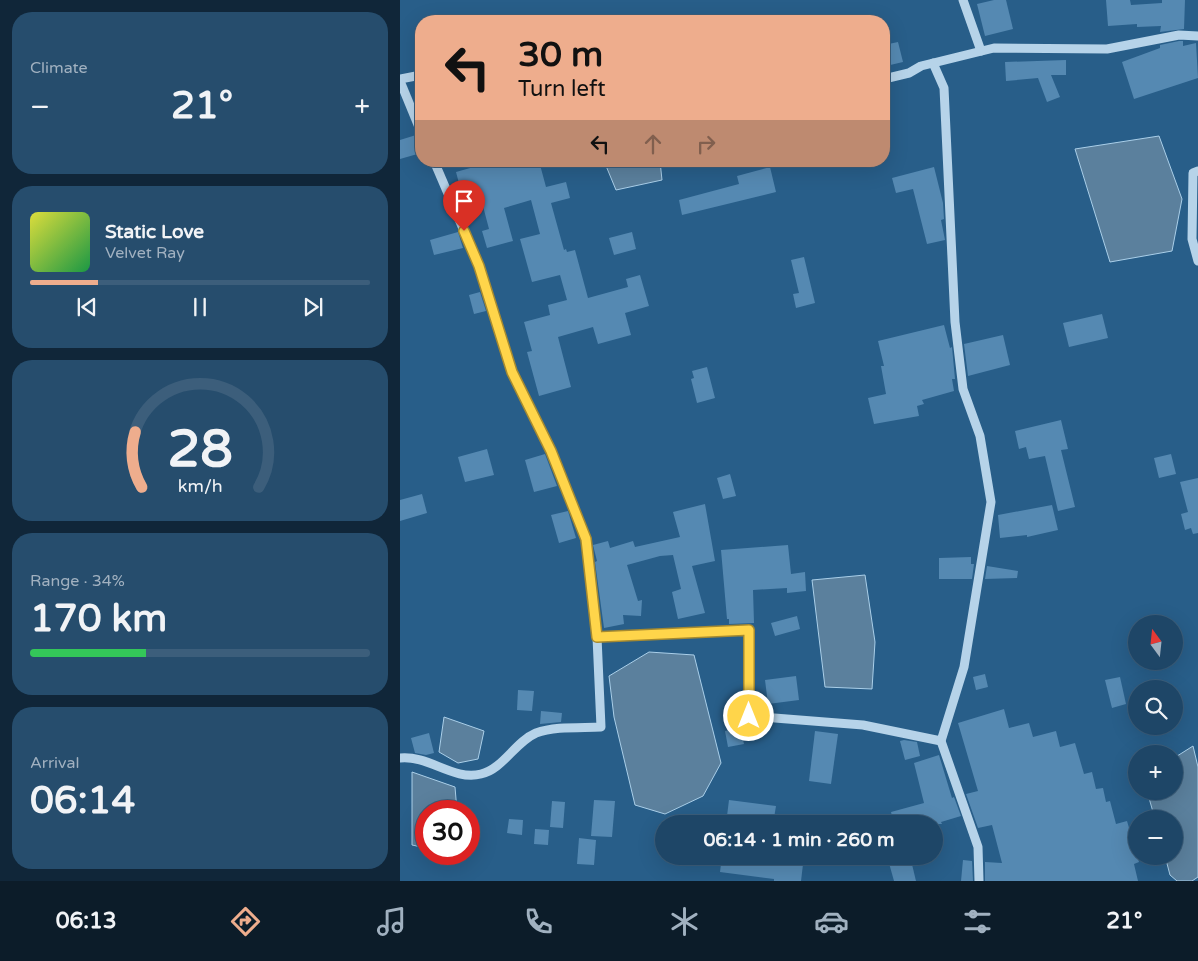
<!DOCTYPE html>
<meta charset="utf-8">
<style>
:root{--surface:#1e4667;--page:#264d6d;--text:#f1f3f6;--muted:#a1b1c0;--line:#3c5e7b;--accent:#eead8d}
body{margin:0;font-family:"Varela Round",sans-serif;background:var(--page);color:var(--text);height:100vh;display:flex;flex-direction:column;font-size:19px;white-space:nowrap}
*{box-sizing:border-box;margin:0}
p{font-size:16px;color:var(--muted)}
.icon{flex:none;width:28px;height:28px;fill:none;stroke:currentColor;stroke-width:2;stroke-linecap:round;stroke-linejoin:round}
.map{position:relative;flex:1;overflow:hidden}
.side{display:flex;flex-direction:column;gap:12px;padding:12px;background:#102639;width:400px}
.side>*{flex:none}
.hud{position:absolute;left:15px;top:15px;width:475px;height:152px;border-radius:20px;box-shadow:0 5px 20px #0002,0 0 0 1px var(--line);background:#eead8d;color:#111;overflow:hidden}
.needle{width:32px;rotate:345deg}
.buttons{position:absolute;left:728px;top:615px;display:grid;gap:10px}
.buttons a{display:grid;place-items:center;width:55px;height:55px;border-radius:50%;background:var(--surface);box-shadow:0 5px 20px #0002,0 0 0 1px var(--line);font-size:25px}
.speed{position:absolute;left:15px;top:800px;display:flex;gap:10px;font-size:25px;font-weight:700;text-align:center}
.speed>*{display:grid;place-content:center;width:65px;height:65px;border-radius:50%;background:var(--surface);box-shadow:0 5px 20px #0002,0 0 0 1px var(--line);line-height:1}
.speed .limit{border:8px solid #d22;background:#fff;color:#111}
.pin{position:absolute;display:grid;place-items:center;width:42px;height:42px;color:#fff;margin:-51px -21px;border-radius:50% 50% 50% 0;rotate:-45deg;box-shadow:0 0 5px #0007}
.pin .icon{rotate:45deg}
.me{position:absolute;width:55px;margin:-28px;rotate:0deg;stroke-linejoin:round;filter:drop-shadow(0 0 4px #0008)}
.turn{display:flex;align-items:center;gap:18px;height:105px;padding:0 20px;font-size:22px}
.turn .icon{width:65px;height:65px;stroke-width:2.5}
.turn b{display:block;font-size:35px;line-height:42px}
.lanes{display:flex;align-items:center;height:48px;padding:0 20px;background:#0003;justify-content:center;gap:25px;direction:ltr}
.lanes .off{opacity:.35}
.big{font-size:38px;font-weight:700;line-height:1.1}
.side .widget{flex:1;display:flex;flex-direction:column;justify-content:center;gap:8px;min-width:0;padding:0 18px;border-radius:20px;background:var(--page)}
.side .dial{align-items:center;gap:0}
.dial svg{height:130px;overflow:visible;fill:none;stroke:var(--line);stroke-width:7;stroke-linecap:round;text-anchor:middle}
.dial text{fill:var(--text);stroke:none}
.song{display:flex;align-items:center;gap:15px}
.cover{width:60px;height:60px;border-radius:8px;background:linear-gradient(135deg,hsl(60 70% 55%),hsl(140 70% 35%))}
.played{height:5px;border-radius:2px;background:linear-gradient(90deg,var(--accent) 20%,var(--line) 20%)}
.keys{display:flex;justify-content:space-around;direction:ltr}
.heat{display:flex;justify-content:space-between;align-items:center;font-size:28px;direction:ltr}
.charge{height:8px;border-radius:4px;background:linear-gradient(90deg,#34c759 34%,var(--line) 0)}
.trip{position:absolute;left:255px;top:815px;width:288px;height:50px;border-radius:25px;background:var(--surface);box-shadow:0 5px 20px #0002,0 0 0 1px var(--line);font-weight:700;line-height:50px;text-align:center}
.menu{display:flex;height:80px;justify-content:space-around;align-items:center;background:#0c1c29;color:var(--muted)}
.menu .icon{width:35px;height:35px}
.menu .active{color:var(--accent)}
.menu b{font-size:22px;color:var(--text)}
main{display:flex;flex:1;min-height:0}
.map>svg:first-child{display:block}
</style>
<main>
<section class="side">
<div class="widget"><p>Climate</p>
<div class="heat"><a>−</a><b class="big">21°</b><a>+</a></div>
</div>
<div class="widget">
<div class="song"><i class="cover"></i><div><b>Static Love</b><p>Velvet Ray</p></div></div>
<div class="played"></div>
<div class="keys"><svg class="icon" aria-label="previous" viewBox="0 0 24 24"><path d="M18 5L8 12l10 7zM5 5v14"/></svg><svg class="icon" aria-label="pause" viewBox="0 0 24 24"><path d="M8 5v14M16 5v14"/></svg><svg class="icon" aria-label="next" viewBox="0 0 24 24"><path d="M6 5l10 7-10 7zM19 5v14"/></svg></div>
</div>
<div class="widget dial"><svg viewBox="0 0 100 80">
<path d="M14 69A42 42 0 1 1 86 69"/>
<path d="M14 69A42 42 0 0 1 10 35" stroke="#eead8d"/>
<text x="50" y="56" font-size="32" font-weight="700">28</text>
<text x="50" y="72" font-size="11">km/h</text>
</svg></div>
<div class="widget"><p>Range · 34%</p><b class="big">170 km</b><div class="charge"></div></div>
<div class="widget"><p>Arrival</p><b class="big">06:14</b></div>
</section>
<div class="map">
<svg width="798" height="881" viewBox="0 0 798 881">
<rect width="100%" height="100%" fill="#285e89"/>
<g fill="#5b809d" stroke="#aacfe9">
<path d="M759 136 782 199 772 251 710 262 675 149Z"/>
<path d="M204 161H260L262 180 216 190Z"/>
<path d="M465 575 475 642 472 689 425 687 412 580Z"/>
<path d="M249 652 294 655 321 763 303 796 265 814 235 805 214 717 209 676Z"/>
<path d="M44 717 84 731 78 759 58 763 39 752Z"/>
<path d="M793 746 798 767V877L792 881H777L770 875 765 856H774V819H755L747 791H774V758Z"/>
<path d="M12 772 55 787 57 811H26V848L12 845Z"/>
</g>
<g fill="#5589b2">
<path d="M594 0H606L613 29 585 36 577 4Z"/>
<path d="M706 0H730L731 5 762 3V0H785L784 29 760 32 761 26 737 27V24L708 26Z"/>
<path d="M779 41H783V46L796 43 798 78 734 99 722 62 760 48V45Z"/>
<path d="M498 42 503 62 486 66 484 45Z"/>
<path d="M666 60V75H651L660 97 647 102 638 78 606 81 605 62Z"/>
<path d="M16 135 20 138 21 153 0 159V140Z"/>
<path d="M95 161H116L117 166 139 161 146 187 166 182 170 198 151 203 164 250 166 249 167 252 175 250 188 298 228 287 226 279 240 275 249 306 225 313 231 335 198 344 193 327 158 337 171 387 139 396 127 352 132 351 124 322 150 315 148 305 167 300 160 275 132 282 120 239 140 234 131 200 104 208 113 241 87 248 82 231 89 229 79 191 62 195 56 172Z"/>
<path d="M370 167 376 192 282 215 279 200 339 184 337 176Z"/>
<path d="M534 167 543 203 544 219 541 220 545 240 527 244 513 189 496 193 492 178Z"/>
<path d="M58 232 63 248 34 255 30 240Z"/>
<path d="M232 232 236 249 214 255 209 238Z"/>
<path d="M404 257 415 303 396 308 393 294 399 293 391 260Z"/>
<path d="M80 292 86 311 74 314 69 295Z"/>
<path d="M702 314 708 338 669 347 663 323Z"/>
<path d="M544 325 550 348 552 347 555 379H552L554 391 522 400 524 404 517 406 519 416 474 424 468 398 486 394 481 366H484L478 341Z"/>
<path d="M603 335 610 365 568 376 564 344Z"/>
<path d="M307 367 315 398 297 403 291 379 294 378 292 371Z"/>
<path d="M661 420 668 449 661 450 675 507 658 511 645 456 629 459 626 447 619 449 615 431Z"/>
<path d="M87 449 94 475 65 482 58 457Z"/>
<path d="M145 454 157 486 134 492 125 460Z"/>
<path d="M771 454 776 474 759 478 754 458Z"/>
<path d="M330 474 336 496 323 499 317 478Z"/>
<path d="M798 478V533L793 534 791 528 785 530 781 514 788 512 780 482Z"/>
<path d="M22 494 27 513 0 521V500Z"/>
<path d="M305 504 315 561 292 566 305 613 278 619 272 592 281 589 273 555 260 556 227 565 238 601 242 600 241 616 223 615 224 624 204 628 195 562 197 561 193 545 208 541 210 548 233 541 235 547 280 537 273 512Z"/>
<path d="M652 505 658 530 627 537V535L600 538 598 515Z"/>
<path d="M168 511 176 538 159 543 151 515Z"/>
<path d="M388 545 391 574 405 572 406 591 387 593V588L353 590 354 623 329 624V619H327L321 550Z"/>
<path d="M571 557V564H574L572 579H539V558Z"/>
<path d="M587 566 618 571 617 578 585 579Z"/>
<path d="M397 616 400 629 375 636 371 623Z"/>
<path d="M585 674 588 687 576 690 573 677Z"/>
<path d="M396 676 399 700 368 704 365 680Z"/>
<path d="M720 677 726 704 712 708 705 680Z"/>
<path d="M118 690 134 691 132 711 117 710Z"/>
<path d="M604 709 609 728 629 723 633 737 656 731 660 747 675 743 684 774 692 772 696 789 703 788 706 802 710 801 716 824 727 821 739 862 734 864 738 881H585V862L602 863 592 825 578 828 566 794 578 791 558 723Z"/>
<path d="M141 711 162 713 161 722 140 724Z"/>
<path d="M340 728 344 744 328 747 325 731Z"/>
<path d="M415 731 438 734 431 784 409 781Z"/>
<path d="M29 733 34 753 26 755 15 753 11 738Z"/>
<path d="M504 740 517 742 520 756 505 760 500 741Z"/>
<path d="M539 755 552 798 554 797 561 816 541 822 542 824H494L491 812 524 803 514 763Z"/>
<path d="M194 800 215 801 212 837 191 836Z"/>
<path d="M329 800 376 806 373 824H326Z"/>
<path d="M152 801 165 802 163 828 150 827Z"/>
<path d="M109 819 123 820 122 835 107 833Z"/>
<path d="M135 829 149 830 148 845 134 844Z"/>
<path d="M179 838 196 840 194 865 177 864Z"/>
<path d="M322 856H404L401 881H374V879L320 872Z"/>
<path d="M487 856H510L516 881H494Z"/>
<path d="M563 860 572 861 573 881H561Z"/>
</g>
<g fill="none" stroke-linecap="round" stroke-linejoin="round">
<g stroke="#b6d3e9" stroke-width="9">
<path d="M563 0 581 51"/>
<path d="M533 63 544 88 555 322 563 389 580 436 591 502 564 667 541 741"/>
<path d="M0 79 21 75"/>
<path d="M484 79 509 73 521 66 594 48 707 49 779 35 798 36"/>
<path d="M0 81 21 132"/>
<path d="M34 161 79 266 112 372 151 451 186 539 197 637 349 630V716L463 725 541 741 578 847 579 881"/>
<path d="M798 171 793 173 792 239 798 261"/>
<path d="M0 758C29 755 53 781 81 774 103 769 115 742 136 733 155 726 181 728 201 727L197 637"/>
</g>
</g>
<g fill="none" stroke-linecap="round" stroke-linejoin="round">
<defs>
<path id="route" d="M64 231 79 266 112 372 151 451 186 539 197 637 349 630V716"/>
</defs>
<use href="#route" stroke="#a68a30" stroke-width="12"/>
<use href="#route" stroke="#ffd54a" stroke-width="9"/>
</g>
</svg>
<div class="buttons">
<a><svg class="needle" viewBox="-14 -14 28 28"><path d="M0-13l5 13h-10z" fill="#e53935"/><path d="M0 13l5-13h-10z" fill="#a1b1c0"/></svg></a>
<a><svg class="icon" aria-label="search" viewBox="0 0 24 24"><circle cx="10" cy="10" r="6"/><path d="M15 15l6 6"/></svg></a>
<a>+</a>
<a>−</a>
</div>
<div class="speed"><div class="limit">30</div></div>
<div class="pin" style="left:64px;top:231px;background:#d93025"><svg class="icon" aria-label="arrive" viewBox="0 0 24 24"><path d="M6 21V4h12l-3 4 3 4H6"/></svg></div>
<svg class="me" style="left:349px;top:716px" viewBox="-20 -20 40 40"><circle r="17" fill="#ffd54a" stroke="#fff" stroke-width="3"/><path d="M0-11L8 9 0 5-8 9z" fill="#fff"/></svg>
<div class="trip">06:14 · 1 min · 260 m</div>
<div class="hud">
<div class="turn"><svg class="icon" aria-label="left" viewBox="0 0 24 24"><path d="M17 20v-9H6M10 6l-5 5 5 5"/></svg><div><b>30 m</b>Turn left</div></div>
<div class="lanes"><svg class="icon" aria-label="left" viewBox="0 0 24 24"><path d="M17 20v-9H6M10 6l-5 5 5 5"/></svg><svg class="icon off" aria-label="ahead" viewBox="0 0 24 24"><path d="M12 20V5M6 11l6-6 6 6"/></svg><svg class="icon off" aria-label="right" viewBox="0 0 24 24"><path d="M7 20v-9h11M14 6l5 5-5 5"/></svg></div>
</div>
</div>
</main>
<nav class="menu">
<b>06:13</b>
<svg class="icon active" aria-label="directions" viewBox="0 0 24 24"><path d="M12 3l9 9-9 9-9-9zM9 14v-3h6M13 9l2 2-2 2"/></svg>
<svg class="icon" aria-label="music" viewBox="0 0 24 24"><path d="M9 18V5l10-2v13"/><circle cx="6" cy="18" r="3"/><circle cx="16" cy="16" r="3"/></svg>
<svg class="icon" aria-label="phone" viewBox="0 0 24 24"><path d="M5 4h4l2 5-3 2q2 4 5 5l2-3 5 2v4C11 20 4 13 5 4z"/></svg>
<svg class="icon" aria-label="climate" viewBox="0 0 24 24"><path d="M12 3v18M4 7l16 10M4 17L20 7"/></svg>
<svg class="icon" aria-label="car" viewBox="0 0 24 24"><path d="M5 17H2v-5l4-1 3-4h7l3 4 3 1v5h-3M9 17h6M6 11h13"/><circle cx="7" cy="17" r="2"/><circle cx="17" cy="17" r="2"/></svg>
<svg class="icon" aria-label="filters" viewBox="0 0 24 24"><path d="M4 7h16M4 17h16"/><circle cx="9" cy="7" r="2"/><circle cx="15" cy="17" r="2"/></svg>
<b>21°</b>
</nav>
